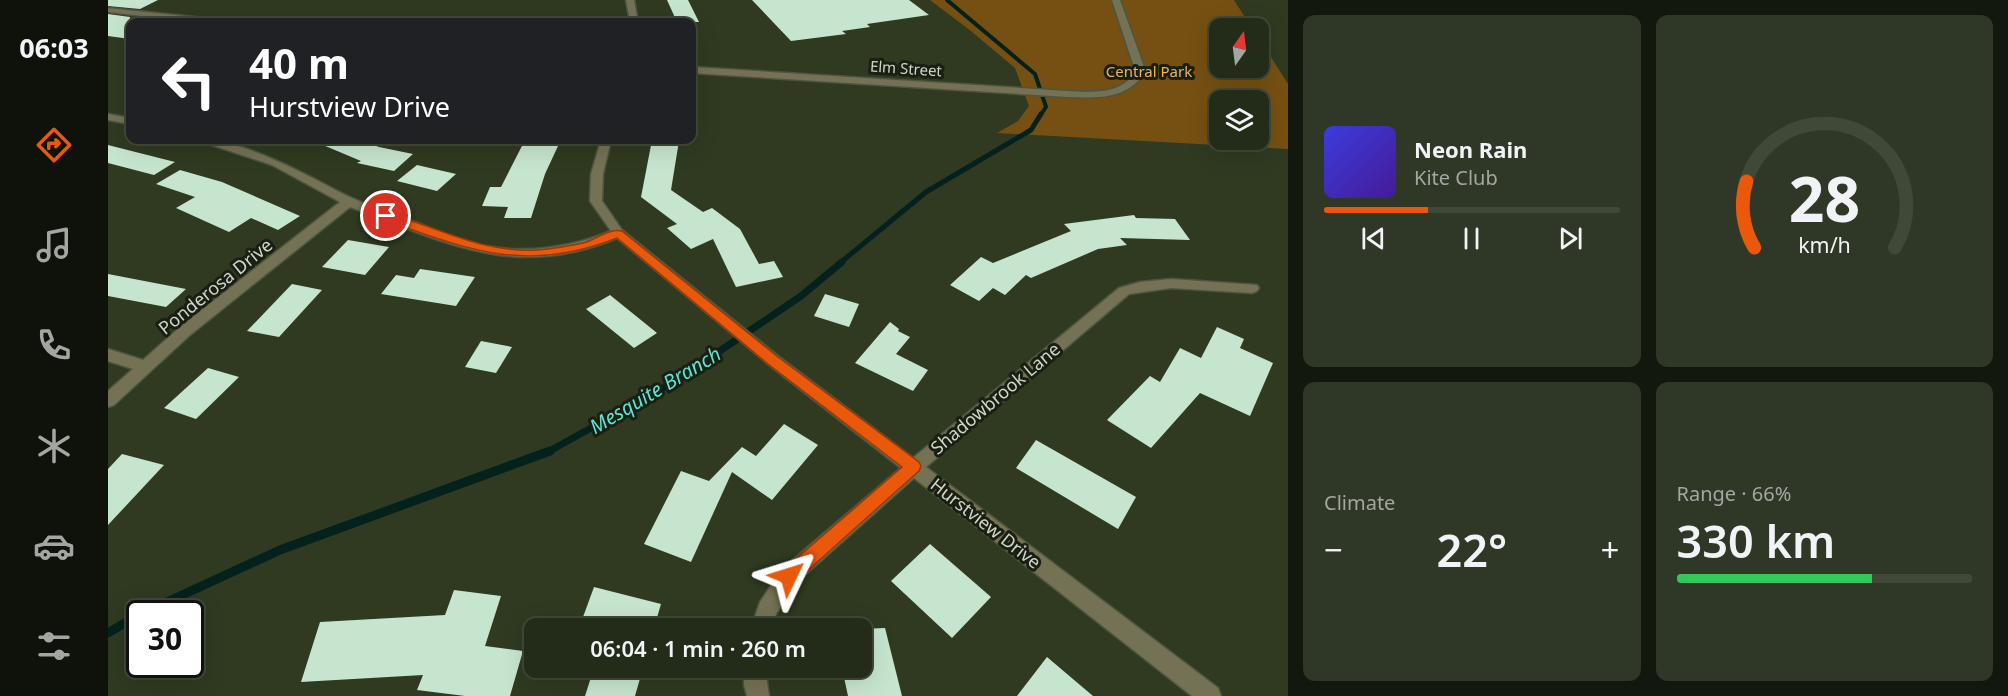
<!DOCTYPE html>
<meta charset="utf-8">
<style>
:root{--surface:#232c19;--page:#2f3826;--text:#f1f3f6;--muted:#a3a7a2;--line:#404838;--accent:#ea580c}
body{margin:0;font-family:"Noto Sans",sans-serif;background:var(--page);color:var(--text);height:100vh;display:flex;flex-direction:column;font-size:22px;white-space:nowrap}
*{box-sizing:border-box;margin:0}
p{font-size:20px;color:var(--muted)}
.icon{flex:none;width:33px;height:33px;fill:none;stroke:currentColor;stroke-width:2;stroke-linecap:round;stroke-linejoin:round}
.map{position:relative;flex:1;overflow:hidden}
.drawer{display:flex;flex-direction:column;gap:15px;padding:15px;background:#13180e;width:720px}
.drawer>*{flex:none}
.top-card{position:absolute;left:18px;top:18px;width:570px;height:126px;border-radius:12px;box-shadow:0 6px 24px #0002,0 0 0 2px var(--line);background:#202124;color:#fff;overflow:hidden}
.needle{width:39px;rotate:14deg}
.tools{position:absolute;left:1101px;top:18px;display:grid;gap:12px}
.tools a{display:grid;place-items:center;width:60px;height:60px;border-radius:12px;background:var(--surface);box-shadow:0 6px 24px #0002,0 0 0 2px var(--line);font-size:30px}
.speed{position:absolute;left:18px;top:600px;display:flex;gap:12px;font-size:30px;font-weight:700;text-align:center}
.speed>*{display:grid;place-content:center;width:78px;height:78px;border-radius:50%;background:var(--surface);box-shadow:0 6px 24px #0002,0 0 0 2px var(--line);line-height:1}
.speed .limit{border:3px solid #111;border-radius:9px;background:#fff;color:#111}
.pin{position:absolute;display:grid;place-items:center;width:51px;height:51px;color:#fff;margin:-26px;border:3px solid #fff;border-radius:50%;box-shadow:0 2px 6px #0007}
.me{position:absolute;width:66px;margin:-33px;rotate:49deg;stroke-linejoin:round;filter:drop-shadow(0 0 4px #0008)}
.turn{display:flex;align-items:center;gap:21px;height:126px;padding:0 24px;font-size:27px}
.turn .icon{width:78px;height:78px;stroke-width:2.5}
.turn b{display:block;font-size:42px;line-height:51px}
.big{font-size:45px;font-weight:600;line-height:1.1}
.drawer .card{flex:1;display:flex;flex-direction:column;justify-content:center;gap:9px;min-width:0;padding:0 21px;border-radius:12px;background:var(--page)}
.drawer .dial{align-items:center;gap:0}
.dial svg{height:156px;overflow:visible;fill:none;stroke:var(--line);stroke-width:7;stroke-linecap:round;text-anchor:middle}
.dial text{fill:var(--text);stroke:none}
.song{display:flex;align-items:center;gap:18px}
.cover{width:72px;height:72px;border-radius:9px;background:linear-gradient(135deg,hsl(240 70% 55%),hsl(260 70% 35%))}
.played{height:6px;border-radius:3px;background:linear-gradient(90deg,var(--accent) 35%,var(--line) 35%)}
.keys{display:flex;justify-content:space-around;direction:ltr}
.heat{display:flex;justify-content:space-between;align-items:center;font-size:33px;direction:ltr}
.charge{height:9px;border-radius:4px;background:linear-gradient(90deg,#34c759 66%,var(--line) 0)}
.drawer .tiles{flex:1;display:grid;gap:15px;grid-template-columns:repeat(2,1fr)}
.trip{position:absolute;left:416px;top:618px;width:348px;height:60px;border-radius:12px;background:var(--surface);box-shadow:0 6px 24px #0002,0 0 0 2px var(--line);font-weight:600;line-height:60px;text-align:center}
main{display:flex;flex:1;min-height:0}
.tabs{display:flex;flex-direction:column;width:108px;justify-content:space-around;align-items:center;background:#0e120a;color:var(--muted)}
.tabs .icon{width:42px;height:42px}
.tabs .current{color:var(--accent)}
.tabs b{font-size:27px;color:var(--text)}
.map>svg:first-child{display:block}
</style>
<main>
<nav class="tabs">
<b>06:03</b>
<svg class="icon current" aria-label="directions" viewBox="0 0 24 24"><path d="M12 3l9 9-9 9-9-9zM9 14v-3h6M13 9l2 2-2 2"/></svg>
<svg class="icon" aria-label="music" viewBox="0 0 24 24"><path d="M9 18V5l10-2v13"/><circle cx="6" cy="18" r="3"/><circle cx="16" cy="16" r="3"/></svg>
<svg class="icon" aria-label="phone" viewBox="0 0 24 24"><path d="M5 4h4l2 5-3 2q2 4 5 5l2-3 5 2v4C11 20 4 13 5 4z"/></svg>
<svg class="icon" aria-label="climate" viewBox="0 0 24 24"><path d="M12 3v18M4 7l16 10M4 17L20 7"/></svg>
<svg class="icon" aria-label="car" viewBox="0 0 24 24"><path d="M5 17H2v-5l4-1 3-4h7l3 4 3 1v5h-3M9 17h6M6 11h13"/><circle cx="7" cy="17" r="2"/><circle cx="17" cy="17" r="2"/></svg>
<svg class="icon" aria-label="filters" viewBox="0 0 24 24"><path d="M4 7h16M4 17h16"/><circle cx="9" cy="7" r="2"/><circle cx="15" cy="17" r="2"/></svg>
</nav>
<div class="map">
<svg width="1180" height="696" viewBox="0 0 1180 696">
<rect width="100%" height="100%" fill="#2f3a21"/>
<path fill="#765012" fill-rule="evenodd" d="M822 0H1126L1144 28H1112V68H1150L1151 38 1180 84V149L889 133 910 121 921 106 907 68 863 31ZM1112 100H1150V140H1112Z"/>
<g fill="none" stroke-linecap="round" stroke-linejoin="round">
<path stroke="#03211d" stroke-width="4" d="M839 0 927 74 938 107 932 116"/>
<path stroke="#03211d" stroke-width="5" d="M732 263 818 192 923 130 933 114"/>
<path stroke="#03211d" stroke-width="7" d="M438 453 566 382 693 296 734 262"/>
<g stroke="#03211d" stroke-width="9">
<path d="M33 614 172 550 442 451"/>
<path d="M0 633 32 614"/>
</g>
</g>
<g fill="#c6e5cf">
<path d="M0 0H50L32 9 0 6Z"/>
<path d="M559 0H580L591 22H569Z"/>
<path d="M644 0H801L821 15 759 24 762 27 734 31 738 34 683 41Z"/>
<path d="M0 14 22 17V39L0 36Z"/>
<path d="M203 140H252L271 147 305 154 286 171 249 163 253 161Z"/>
<path d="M417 140H446L443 145 450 146 437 174 423 218H396L400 207 374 206 382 187H393Z"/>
<path d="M544 140 571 141 563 190 595 212 604 208 632 229 651 264 666 261 675 277 628 287 605 239 583 249 559 228 569 224 533 197Z"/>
<path d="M0 145 67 162 46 175 0 163Z"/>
<path d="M309 165 348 174 329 191 289 181Z"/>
<path d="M72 170 114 182 192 216 170 230 143 218 121 232 68 208 87 197 48 184Z"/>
<path d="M1026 215 1028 218 1067 219 1082 240 1012 238 1019 245 990 249 923 278 918 275 897 295 885 288 871 301 842 285 873 257 885 263 963 231 956 224Z"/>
<path d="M240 240 281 247 257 275 214 267Z"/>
<path d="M312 269 367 277 348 306 273 294 288 275 306 278Z"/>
<path d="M0 274 78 289 58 307 0 296Z"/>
<path d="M184 284 214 290 171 337 139 331Z"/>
<path d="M717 294 751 304 741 327 706 316Z"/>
<path d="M502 295 549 333 526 348 478 309Z"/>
<path d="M782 322 791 329 790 331 802 337 788 354 820 370 805 391 747 363Z"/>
<path d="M1109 327 1136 339 1132 348 1165 363 1142 416 1092 393 1043 448 999 420 1042 376 1052 382 1072 348 1093 358Z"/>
<path d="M373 341 404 347 388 373 357 367Z"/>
<path d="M100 368 131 377 88 419 56 408Z"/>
<path d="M676 424 710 445 664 500 624 472 583 562 536 544 573 471 601 481 634 447 648 456Z"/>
<path d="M928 440 1028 497 1010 529 908 468Z"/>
<path d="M14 454 56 465 0 525V469Z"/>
<path d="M822 544 883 597 844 638 783 581Z"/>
<path d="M486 587 553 604 546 628H471Z"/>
<path d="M346 590 393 596 377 646 415 651 402 696H357L309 690 315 675 193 682 212 622 337 615Z"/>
<path d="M777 628 794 696H740L734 668H753V629Z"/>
<path d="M939 657 985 696H909Z"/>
<path d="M486 668H535L527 696H477Z"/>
</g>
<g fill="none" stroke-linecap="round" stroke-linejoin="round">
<defs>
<g id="minor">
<path d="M518 0H526L530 22H522Z"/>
<path d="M1004 0H1012L1035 64V75C1017 100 987 98 959 97L584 73V67L959 91C982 92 1010 95 1025 75V64Z"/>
<path d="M0 8 105 19 109 22H87L0 12Z"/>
<path d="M0 114 22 118V124L0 120Z"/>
<path d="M89 140C124 136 188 169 220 186 247 201 275 211 304 221 328 230 352 241 378 246 419 254 465 247 503 231L482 201 483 174 493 140H503L495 174 494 201 514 230 670 356 805 458 1011 288 1032 282 1063 279 1149 285 1151 288 1149 291 1144 293 1063 288 1021 294 818 467 1110 688 1113 696H1084L806 478 688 583 668 614 663 628H643L652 602 674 569 793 468 660 364 509 238C408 281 336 242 242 207L82 335 6 405 0 407V391L25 369 0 361V349L35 360 72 327 232 202 164 165Z"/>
<path d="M636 668H657L661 696H639L636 685Z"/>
</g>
</defs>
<use href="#minor" stroke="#4c563f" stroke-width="3"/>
<use href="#minor" fill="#757155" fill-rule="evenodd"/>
</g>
<path fill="#ea580c" stroke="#983908" stroke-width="1.5" d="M278 213C331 227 372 253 429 250 444 249 461 246 475 243 487 240 501 228 514 231L670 357 811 462 813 466 811 471 687 582 681 585 675 582 672 576 675 570 794 467 660 364 509 238C419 274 360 250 274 219V214Z"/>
<g text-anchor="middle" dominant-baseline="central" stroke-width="6" stroke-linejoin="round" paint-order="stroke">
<g font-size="15" fill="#cfd7c7" stroke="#1a1f14">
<text transform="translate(798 68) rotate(4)">Elm Street</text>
</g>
<g font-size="15" fill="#eeb35d" stroke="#1a1f14">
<text x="1041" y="71">Central Park</text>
</g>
<g font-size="18" fill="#cfd7c7" stroke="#1a1f14">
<text transform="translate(107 286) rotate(-39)">Ponderosa Drive</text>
<text transform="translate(887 398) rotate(-40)">Shadowbrook Lane</text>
<text transform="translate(878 523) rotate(38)">Hurstview Drive</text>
</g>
<g font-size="20" font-style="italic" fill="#5ae5d0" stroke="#1a1f14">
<text transform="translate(547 390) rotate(-31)">Mesquite Branch</text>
</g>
</g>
</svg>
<div class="tools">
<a><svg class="needle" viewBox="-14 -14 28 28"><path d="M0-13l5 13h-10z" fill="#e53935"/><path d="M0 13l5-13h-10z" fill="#a3a7a2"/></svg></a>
<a><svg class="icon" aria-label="layers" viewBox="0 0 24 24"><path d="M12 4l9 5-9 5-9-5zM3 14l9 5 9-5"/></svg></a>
</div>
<div class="speed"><div class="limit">30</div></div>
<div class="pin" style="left:278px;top:216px;background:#d93025"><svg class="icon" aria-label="arrive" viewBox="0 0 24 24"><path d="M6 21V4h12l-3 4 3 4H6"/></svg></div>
<svg class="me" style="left:681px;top:576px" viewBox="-20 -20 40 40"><path d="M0-17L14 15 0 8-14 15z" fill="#ea580c" stroke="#fff" stroke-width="4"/></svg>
<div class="trip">06:04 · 1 min · 260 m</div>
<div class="top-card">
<div class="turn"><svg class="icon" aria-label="left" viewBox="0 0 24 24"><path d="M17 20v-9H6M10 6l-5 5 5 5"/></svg><div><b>40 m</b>Hurstview Drive</div></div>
</div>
</div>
<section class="drawer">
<div class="tiles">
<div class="card">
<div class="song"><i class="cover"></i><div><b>Neon Rain</b><p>Kite Club</p></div></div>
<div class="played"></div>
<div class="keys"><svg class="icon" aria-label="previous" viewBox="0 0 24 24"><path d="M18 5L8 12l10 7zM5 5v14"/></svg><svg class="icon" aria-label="pause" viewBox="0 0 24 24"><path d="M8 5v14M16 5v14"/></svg><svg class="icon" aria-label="next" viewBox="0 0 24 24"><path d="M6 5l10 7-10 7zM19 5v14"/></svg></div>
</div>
<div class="card dial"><svg viewBox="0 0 100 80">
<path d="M14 69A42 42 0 1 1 86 69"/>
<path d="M14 69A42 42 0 0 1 10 35" stroke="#ea580c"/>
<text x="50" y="56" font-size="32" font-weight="700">28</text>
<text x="50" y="72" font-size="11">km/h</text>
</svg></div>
<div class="card"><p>Climate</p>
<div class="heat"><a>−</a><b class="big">22°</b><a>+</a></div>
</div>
<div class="card"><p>Range · 66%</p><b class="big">330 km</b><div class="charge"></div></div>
</div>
</section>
</main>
